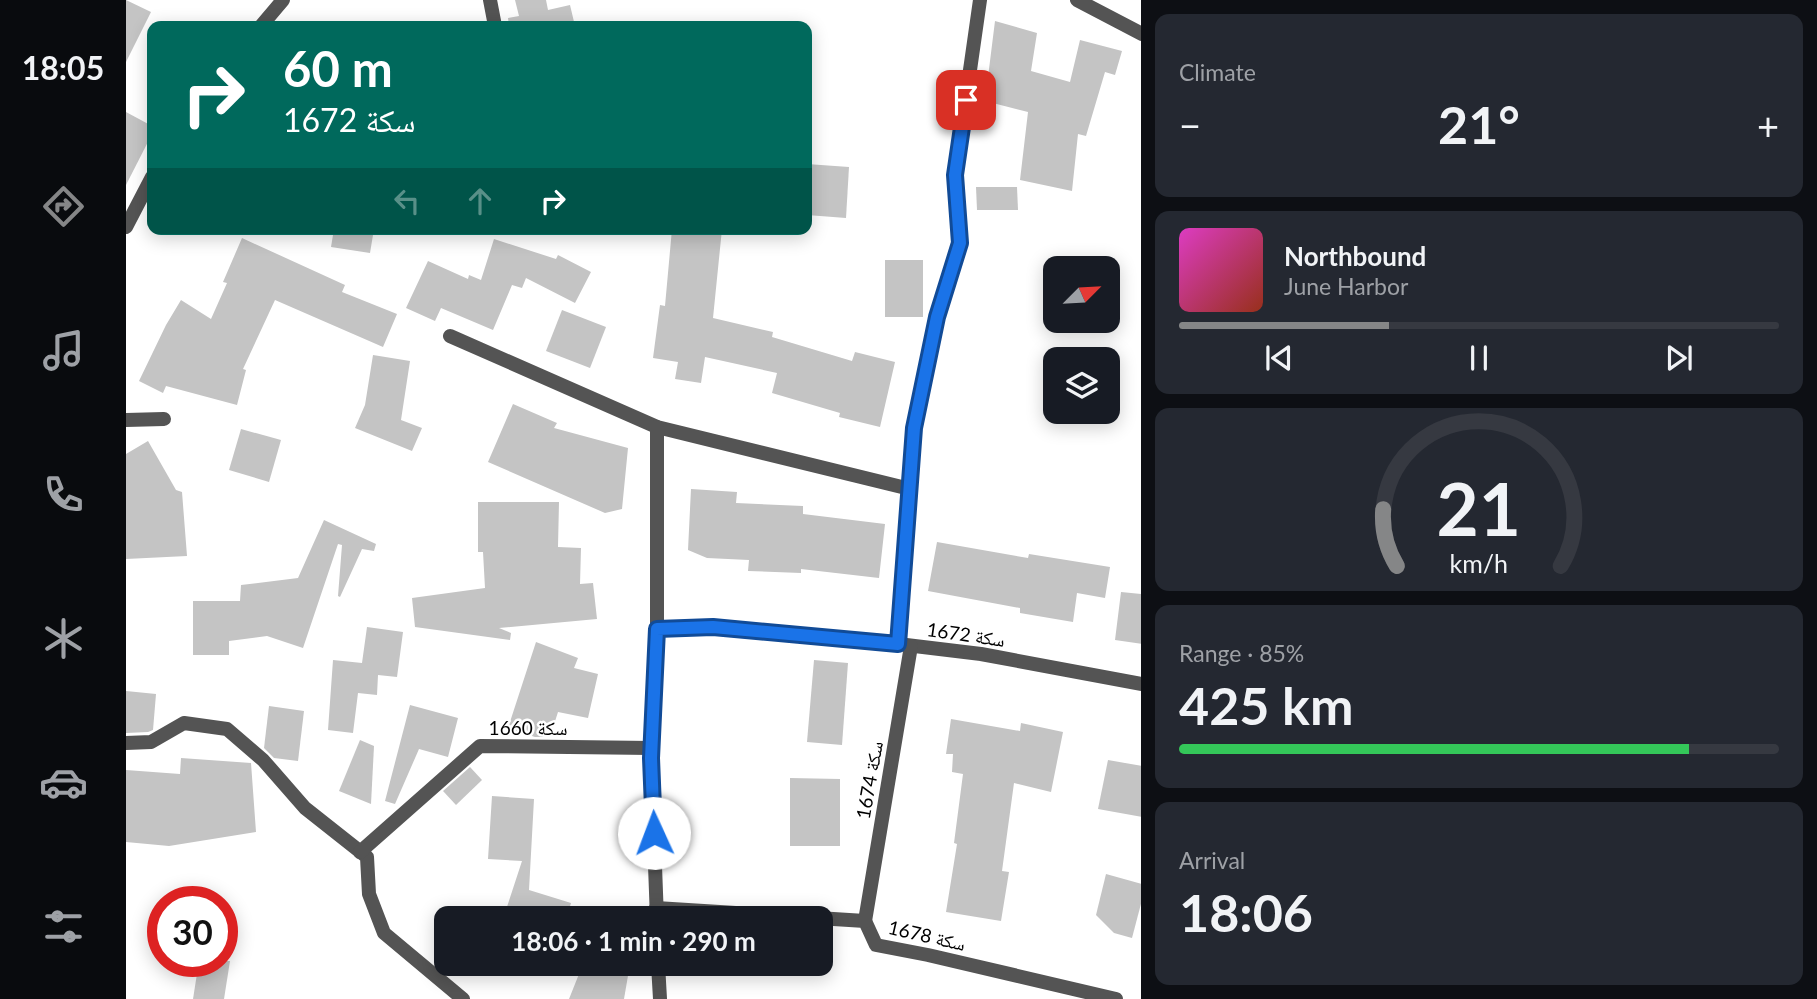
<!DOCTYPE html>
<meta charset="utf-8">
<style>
:root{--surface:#171b24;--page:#242831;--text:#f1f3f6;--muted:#9ea1a6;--line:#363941;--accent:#858687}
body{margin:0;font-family:Lato,"Noto Naskh Arabic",sans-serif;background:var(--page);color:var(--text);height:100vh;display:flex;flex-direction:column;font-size:26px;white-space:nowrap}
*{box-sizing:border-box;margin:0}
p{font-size:23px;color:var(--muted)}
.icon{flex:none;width:38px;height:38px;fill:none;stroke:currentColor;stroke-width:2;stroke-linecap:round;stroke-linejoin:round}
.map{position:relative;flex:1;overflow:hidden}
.details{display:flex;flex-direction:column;gap:14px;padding:14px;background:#0d0f14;width:676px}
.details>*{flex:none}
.banner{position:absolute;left:21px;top:21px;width:665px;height:214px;border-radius:14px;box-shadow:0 4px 18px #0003;background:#00695c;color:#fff;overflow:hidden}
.needle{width:46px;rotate:66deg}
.tools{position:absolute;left:917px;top:256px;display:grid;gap:14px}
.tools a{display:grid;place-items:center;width:77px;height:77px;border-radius:14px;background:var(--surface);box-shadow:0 4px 18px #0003;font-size:35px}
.speed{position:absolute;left:21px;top:886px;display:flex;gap:14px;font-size:35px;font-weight:700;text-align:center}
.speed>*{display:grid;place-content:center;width:91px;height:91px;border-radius:50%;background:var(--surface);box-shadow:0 4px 18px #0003;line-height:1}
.speed .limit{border:10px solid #d22;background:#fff;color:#111}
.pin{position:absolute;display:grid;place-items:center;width:60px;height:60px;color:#fff;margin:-30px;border-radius:14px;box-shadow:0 4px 10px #0006}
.me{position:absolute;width:77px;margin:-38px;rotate:358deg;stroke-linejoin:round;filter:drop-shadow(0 0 5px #0008)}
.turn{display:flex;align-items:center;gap:24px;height:147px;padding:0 21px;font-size:32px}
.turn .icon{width:91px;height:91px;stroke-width:2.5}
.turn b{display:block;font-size:49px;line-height:60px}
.lanes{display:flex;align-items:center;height:66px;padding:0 21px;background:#0003;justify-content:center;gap:35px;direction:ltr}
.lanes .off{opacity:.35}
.big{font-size:52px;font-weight:700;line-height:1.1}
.details .tile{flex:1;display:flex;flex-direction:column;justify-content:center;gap:10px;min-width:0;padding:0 24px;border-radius:14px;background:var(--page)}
.details .dial{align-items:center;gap:0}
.dial svg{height:182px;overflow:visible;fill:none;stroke:var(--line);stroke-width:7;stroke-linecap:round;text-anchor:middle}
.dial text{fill:var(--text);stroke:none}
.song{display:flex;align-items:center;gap:21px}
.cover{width:84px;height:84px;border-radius:10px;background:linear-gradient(135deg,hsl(310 70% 55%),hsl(10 70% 35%))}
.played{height:7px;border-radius:4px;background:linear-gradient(90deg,var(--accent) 35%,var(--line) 35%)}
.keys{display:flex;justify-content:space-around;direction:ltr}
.heat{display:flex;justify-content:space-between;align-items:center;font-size:38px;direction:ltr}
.charge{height:10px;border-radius:5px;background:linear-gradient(90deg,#34c759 85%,var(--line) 0)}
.trip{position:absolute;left:308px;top:906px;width:399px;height:70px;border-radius:14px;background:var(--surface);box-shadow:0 4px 18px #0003;font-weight:700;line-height:70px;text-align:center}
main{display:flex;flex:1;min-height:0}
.menu{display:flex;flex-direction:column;width:126px;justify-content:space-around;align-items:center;background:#090b0e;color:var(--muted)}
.menu .icon{width:49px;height:49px}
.menu .selected{color:var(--accent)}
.menu b{font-size:32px;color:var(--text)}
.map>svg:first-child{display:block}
</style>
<main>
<nav class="menu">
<b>18:05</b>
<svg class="icon selected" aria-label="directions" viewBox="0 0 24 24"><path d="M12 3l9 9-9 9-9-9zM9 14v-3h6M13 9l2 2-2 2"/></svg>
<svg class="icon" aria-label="music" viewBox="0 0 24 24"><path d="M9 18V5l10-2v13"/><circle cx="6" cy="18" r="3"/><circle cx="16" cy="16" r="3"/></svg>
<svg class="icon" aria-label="phone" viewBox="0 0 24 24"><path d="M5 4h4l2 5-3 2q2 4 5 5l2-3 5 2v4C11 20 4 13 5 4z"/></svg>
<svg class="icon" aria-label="climate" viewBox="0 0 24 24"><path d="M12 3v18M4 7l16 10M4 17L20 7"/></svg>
<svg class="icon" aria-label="car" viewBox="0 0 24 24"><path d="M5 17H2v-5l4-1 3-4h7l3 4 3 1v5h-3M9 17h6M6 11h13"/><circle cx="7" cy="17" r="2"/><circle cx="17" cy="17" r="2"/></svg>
<svg class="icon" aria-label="filters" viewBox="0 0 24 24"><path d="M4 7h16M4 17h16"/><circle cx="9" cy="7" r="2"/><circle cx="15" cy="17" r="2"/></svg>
</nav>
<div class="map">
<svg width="1016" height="999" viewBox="0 0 1016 999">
<rect width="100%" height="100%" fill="#fff"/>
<g fill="#c4c4c4">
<path d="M0 0 25 12 0 62Z"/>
<path d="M389 0H420L422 10 444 5 449 26H383L382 18 393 16Z"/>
<path d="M869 21 911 33 905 71 944 82 954 40 996 51 989 75 979 72 960 136 952 134 946 191 894 180 902 112 859 101Z"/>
<path d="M0 112 26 126V134L0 185Z"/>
<path d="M681 164 723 167 720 218 681 215Z"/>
<path d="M850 187H891L892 210H851Z"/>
<path d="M208 229H248L244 253 205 247Z"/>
<path d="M546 229H596L587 318 647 332 646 337 726 361 729 352 769 362 754 427 713 417 714 413 646 393 651 373 579 357 575 383 549 379 552 362 527 358 534 305 539 306Z"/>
<path d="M116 238 219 285 216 292 271 314 257 347 149 300 117 369 120 370 111 405 40 386 37 393 13 381 40 325 55 300 85 319 101 283 97 282Z"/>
<path d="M368 239 430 259 432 255 465 272 449 303 400 278 396 288 386 285 367 330 315 308 309 321 280 308 302 261 342 279 343 275 355 280Z"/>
<rect x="759" y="260" width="38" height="57"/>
<path d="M436 310 480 327 464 368 420 351Z"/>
<path d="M247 355 284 361 275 420 296 428 286 451 229 428 239 405Z"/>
<path d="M387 404 431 423 428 428 502 448 496 509 479 513 362 462Z"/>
<path d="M115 429 155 440 143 482 103 470Z"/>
<path d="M22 441 50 490 56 492 61 556 0 559V454Z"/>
<path d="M565 489 611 492 610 503 677 506V514L759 524 753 578 675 569V573L622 571 623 560 581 558 562 550Z"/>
<path d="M352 502H433L432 547 455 548 454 584 467 583 471 619 373 628 385 633 384 640 289 627 286 598 359 588 357 552H352Z"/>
<path d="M198 520 250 544 248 551 236 549 214 597 212 596 216 545 212 544 177 648 141 636 103 641V655H67V601H114L115 585 172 578Z"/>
<path d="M811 542 902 558 903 554 984 567 979 598 951 593 947 622 894 613V608L802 591Z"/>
<path d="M995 592 1016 594V644L989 640Z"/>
<path d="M241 627 277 632 271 677 252 675 251 695 232 693 227 733 202 730 207 660 236 663Z"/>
<path d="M410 642 452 658 448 668 472 674 462 718 432 712 424 737H409L382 728Z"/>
<path d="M688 660 722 663 716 745 681 742Z"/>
<path d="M0 691 30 694 27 730 22 732 0 733Z"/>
<path d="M284 705 332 718 322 757 293 749 269 804 259 801Z"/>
<path d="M143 706 178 711 172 761 148 758 138 748Z"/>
<path d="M825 719 894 731 895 723 937 732 925 792 888 783 876 871 883 872 875 921 820 912 831 844 828 843 837 774 826 772 827 754H820Z"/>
<path d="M234 740 248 746 245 804 213 791Z"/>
<path d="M55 758 125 763 130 832 43 846 0 842V770L54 774Z"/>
<path d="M982 760 1016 766V817L972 809Z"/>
<path d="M344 767 356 780 330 805 317 791Z"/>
<path d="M664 778 714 779V846H664Z"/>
<path d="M366 796 408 799 403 890 445 903 440 919H377L396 861 362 859Z"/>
<path d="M980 874 1016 884V900L1006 938 988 933 970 915Z"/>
<path d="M73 961H104L98 999H67Z"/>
<path d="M457 964H504L498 999H443Z"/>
</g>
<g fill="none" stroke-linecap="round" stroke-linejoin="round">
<g stroke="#545454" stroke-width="14">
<path d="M364 0 369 26"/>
<path d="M324 336 531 427 784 489"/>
<path d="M0 420 38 419"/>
<path d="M531 630 587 627 772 644 855 654 1016 684"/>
<path d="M772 644 788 427 811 317 834 243 829 175 854 0"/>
<path d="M0 743 25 742 58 723 101 729 137 760 179 808 241 857 243 894 258 933 337 999"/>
<path d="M234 852 354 746 525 748"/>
<path d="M530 908 739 921 750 945 802 955 990 999"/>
<path d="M531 919 525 758 531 630V427"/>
<path d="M739 921 785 646"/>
<path d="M532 964 534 999"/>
</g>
<g stroke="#545454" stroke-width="14">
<path d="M951 0 1016 34"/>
<path d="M135 26 157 0"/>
<path d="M0 227 26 177"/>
</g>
</g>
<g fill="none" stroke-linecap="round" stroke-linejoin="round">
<defs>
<path id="route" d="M528 833 525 758 531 629 587 627 772 644 788 428 811 317 834 243 829 175 840 100"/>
</defs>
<use href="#route" stroke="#114b97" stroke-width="18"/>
<use href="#route" stroke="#1a73e8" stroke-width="12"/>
</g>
<g text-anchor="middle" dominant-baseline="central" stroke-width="5" stroke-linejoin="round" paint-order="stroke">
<g font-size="19" fill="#000" stroke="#fff">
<text transform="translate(840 634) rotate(8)">سكة 1672</text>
<text x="402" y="727">سكة 1660</text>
<text transform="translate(743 780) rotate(-80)">سكة 1674</text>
<text transform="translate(801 935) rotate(13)">سكة 1678</text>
</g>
</g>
</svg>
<div class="tools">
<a><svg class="needle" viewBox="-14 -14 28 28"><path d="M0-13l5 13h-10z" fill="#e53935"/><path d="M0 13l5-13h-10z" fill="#9ea1a6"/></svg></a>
<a><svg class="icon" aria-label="layers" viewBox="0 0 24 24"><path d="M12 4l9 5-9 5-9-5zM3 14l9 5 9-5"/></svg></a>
</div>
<div class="speed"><div class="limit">30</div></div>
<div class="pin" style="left:840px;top:100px;background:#d93025"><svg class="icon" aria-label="arrive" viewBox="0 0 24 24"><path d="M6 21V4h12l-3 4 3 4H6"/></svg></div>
<svg class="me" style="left:528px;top:833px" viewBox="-20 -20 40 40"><circle r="19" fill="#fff"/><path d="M0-13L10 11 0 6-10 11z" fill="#1a73e8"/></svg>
<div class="trip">18:06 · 1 min · 290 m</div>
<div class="banner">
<div class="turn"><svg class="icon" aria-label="right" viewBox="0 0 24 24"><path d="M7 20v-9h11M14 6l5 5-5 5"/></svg><div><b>60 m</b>سكة 1672</div></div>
<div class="lanes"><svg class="icon off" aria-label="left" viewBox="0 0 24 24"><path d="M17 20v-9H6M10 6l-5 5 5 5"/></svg><svg class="icon off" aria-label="ahead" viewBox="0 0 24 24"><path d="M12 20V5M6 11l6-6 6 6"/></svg><svg class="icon" aria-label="right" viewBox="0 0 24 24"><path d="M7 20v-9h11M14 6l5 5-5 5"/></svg></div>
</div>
</div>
<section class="details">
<div class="tile"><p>Climate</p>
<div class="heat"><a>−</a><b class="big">21°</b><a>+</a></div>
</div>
<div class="tile">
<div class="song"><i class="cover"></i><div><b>Northbound</b><p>June Harbor</p></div></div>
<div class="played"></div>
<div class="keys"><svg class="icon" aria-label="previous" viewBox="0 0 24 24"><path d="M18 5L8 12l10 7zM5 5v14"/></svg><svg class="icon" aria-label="pause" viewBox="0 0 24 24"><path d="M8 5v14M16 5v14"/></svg><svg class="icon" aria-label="next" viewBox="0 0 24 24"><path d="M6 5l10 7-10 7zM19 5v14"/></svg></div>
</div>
<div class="tile dial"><svg viewBox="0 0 100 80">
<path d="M14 69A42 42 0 1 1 86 69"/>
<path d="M14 69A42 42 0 0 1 8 44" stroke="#858687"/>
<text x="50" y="56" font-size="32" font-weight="700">21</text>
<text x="50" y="72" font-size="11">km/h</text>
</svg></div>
<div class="tile"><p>Range · 85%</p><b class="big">425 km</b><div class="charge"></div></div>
<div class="tile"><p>Arrival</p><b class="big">18:06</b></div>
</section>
</main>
